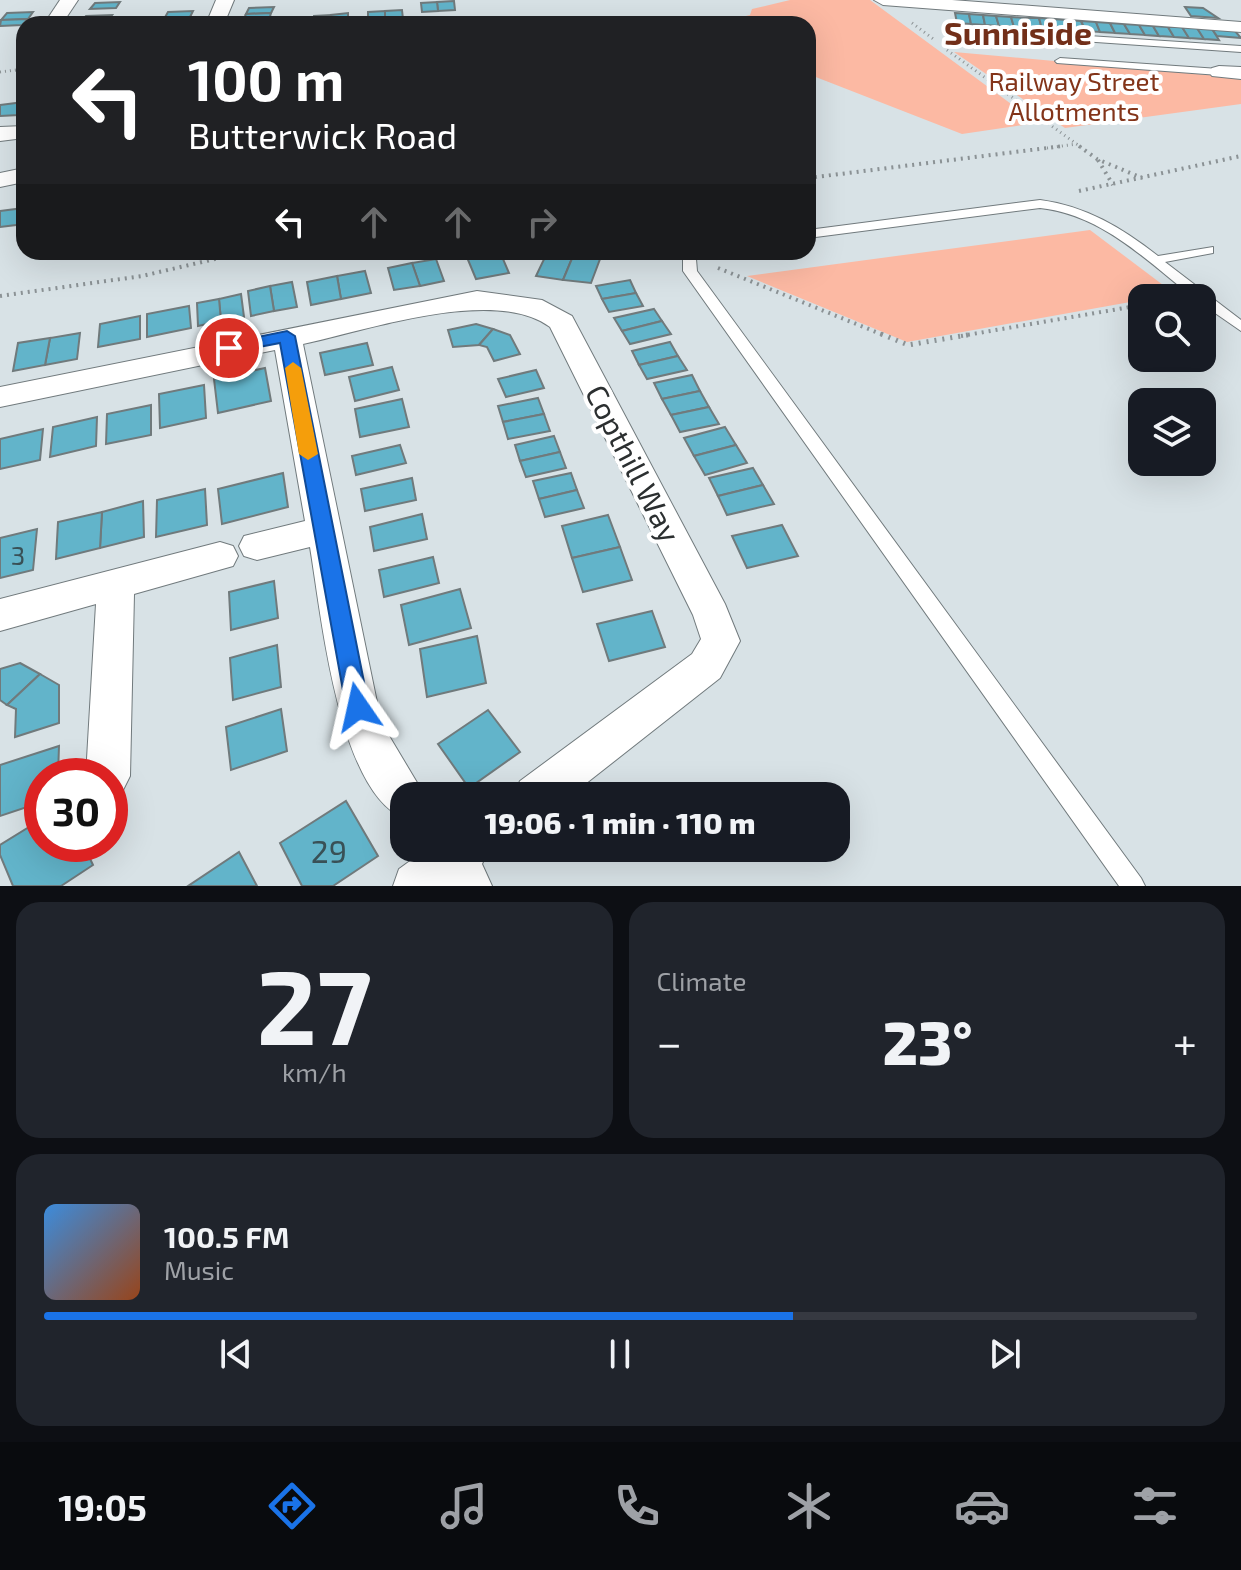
<!DOCTYPE html>
<meta charset="utf-8">
<style>
:root{--surface:#171b24;--page:#20242c;--text:#f1f3f6;--muted:#9ea1a6;--line:#363941;--accent:#1a73e8}
body{margin:0;font-family:"Exo 2",sans-serif;background:var(--page);color:var(--text);height:100vh;display:flex;flex-direction:column;font-size:30px;white-space:nowrap}
*{box-sizing:border-box;margin:0}
p{font-size:26px;color:var(--muted)}
.icon{flex:none;width:44px;height:44px;fill:none;stroke:currentColor;stroke-width:2;stroke-linecap:round;stroke-linejoin:round}
.map{position:relative;height:886px;overflow:hidden}
.drawer{display:flex;flex-direction:column;gap:16px;padding:16px;background:#0d0f14;flex:1}
.drawer>*{flex:none}
.hud{position:absolute;left:16px;top:16px;width:800px;height:244px;border-radius:24px;box-shadow:0 8px 32px #0002;background:#202124;color:#fff;overflow:hidden}
.tools{position:absolute;left:1128px;top:284px;display:grid;gap:16px}
.tools a{display:grid;place-items:center;width:88px;height:88px;border-radius:16px;background:var(--surface);box-shadow:0 8px 32px #0002;font-size:40px}
.speed{position:absolute;left:24px;top:758px;display:flex;gap:16px;font-size:40px;font-weight:700;text-align:center}
.speed>*{display:grid;place-content:center;width:104px;height:104px;border-radius:50%;background:var(--surface);box-shadow:0 8px 32px #0002;line-height:1}
.speed .limit{border:12px solid #d22;background:#fff;color:#111}
.pin{position:absolute;display:grid;place-items:center;width:68px;height:68px;color:#fff;margin:-34px;border:4px solid #fff;border-radius:50%;box-shadow:0 2px 8px #0007}
.me{position:absolute;width:88px;margin:-44px;rotate:349deg;stroke-linejoin:round;filter:drop-shadow(0 0 6px #0008)}
.turn{display:flex;align-items:center;gap:28px;height:168px;padding:0 40px;font-size:36px}
.turn .icon{width:104px;height:104px;stroke-width:2.5}
.turn b{display:block;font-size:56px;line-height:68px}
.lanes{display:flex;align-items:center;height:76px;padding:0 40px;background:#0003;justify-content:center;gap:40px;direction:ltr}
.lanes .off{opacity:.35}
.big{font-size:60px;font-weight:800;line-height:1.1}
.drawer .widget{flex:1;display:flex;flex-direction:column;justify-content:center;gap:12px;min-width:0;padding:0 28px;border-radius:24px;background:var(--page)}
.drawer .dial{align-items:center;gap:0}
.dial b{font-size:104px;line-height:1}
.song{display:flex;align-items:center;gap:24px}
.cover{width:96px;height:96px;border-radius:12px;background:linear-gradient(135deg,hsl(210 70% 55%),hsl(20 70% 35%))}
.played{height:8px;border-radius:4px;background:linear-gradient(90deg,var(--accent) 65%,var(--line) 65%)}
.keys{display:flex;justify-content:space-around;direction:ltr}
.heat{display:flex;justify-content:space-between;align-items:center;font-size:44px;direction:ltr}
.drawer .tiles{flex:1;display:grid;gap:16px;grid-template-columns:1fr 1fr}
.widget:last-child{grid-column:span 2}
.trip{position:absolute;left:390px;top:782px;width:460px;height:80px;border-radius:24px;background:var(--surface);box-shadow:0 8px 32px #0002;font-weight:800;line-height:80px;text-align:center}
.tabs{display:flex;height:128px;justify-content:space-around;align-items:center;background:#090b0e;color:var(--muted)}
.tabs .icon{width:56px;height:56px}
.tabs .on{color:var(--accent)}
.tabs b{font-size:36px;color:var(--text)}
.map>svg:first-child{display:block}
</style>
<div class="map">
<svg width="1241" height="886" viewBox="0 0 1241 886">
<rect width="100%" height="100%" fill="#d8e2e6"/>
<g fill="#fcb9a3">
<path d="M790 0H870L1037 123 962 134 808 74V24H732L733 19 750 15 752 9Z"/>
<path d="M954 52 1241 78V104L1065 128Z"/>
<path d="M1090 230 1175 294 907 342 747 276Z"/>
</g>
<g fill="#62b4ca" stroke="#707a7c" stroke-width="2">
<path d="M454 1 455 10 438 11 437 2Z"/>
<path d="M120 2 116 8 90 9 95 3Z"/>
<path d="M437 2 438 11 422 12 421 3Z"/>
<path d="M274 7 271 13 246 14 249 8Z"/>
<path d="M1185 7 1203 8 1218 18 1191 16Z"/>
<path d="M402 10 403 19 385 20V11Z"/>
<path d="M193 11 190 17 164 19 168 12Z"/>
<path d="M385 11V20L368 22V12Z"/>
<path d="M33 12 28 19 1 20 7 13Z"/>
<path d="M271 13 269 20 243 21 246 14Z"/>
<path d="M348 13V23L331 24V15Z"/>
<path d="M955 13 969 14 971 24 957 23Z"/>
<path d="M969 14 983 15 985 25 971 24Z"/>
<path d="M112 15 107 21 81 22 86 16Z"/>
<path d="M331 15V24H313L314 16Z"/>
<path d="M983 15 996 16 999 26 985 25Z"/>
<path d="M996 16 1011 17 1014 27 999 26Z"/>
<path d="M190 17 186 24H161L164 19Z"/>
<path d="M1011 17 1025 18 1028 28 1014 27Z"/>
<path d="M1025 18H1039L1042 29 1028 28Z"/>
<path d="M1039 18 1053 19 1057 30 1042 29Z"/>
<path d="M28 19 22 25 0 26 1 20Z"/>
<path d="M1053 19 1067 20 1071 31 1057 30Z"/>
<path d="M1067 20 1081 21 1086 31H1071Z"/>
<path d="M1081 21 1096 22 1100 32 1086 31Z"/>
<path d="M1096 22 1110 23 1115 33 1100 32Z"/>
<path d="M1110 23 1124 24 1130 34 1115 33Z"/>
<path d="M1124 24 1139 25 1145 35 1130 34Z"/>
<path d="M1139 25 1153 26 1159 36 1145 35Z"/>
<path d="M1153 26 1168 27 1174 37 1159 36Z"/>
<path d="M1168 27H1182L1189 38 1174 37Z"/>
<path d="M1182 27 1197 28 1204 39 1189 38Z"/>
<path d="M1197 28 1212 29 1219 40 1204 39Z"/>
<path d="M1212 29 1235 31 1241 38 1217 36Z"/>
<path d="M24 102 19 115 0 116V105Z"/>
<path d="M24 208V224L0 227V211Z"/>
<path d="M483 252H500L509 273 476 279 466 255Z"/>
<path d="M547 253 573 256 563 280 536 276Z"/>
<path d="M573 256 600 259 591 283 563 280Z"/>
<path d="M436 259 444 281 420 286 412 263Z"/>
<path d="M412 263 420 286 394 290 388 268Z"/>
<path d="M365 271 371 293 341 299 337 276Z"/>
<path d="M337 276 341 299 311 305 307 282Z"/>
<path d="M630 280 636 293 602 299 596 286Z"/>
<path d="M292 282 297 307 274 311 270 286Z"/>
<path d="M270 286 274 311 251 316 248 291Z"/>
<path d="M636 293 643 306 609 312 602 299Z"/>
<path d="M241 294 244 317 221 321 219 299Z"/>
<path d="M219 299 221 321 198 326 197 303Z"/>
<path d="M189 306 191 328 147 337V314Z"/>
<path d="M654 309 662 321 622 331 614 318Z"/>
<path d="M140 316V339L98 347 100 324Z"/>
<path d="M662 321 671 334 630 344 622 331Z"/>
<path d="M476 324 493 329 479 345 453 347 448 330Z"/>
<path d="M493 329 510 335 520 354 494 361 487 347 479 345Z"/>
<path d="M80 333 77 359 45 365 50 338Z"/>
<path d="M50 338 45 365 13 371 18 343Z"/>
<path d="M670 342 678 356 639 365 632 351Z"/>
<path d="M367 343 373 365 325 375 320 353Z"/>
<path d="M678 356 687 370 647 379 639 365Z"/>
<path d="M392 367 399 390 355 401 349 377Z"/>
<path d="M265 368 271 401 218 413 214 379Z"/>
<path d="M536 370 544 388 506 397 498 379Z"/>
<path d="M692 375 700 391 662 399 654 383Z"/>
<path d="M204 385 206 418 160 428 159 394Z"/>
<path d="M700 391 709 407 671 415 662 399Z"/>
<path d="M538 398 544 414 503 422 498 406Z"/>
<path d="M402 399 409 427 360 437 355 409Z"/>
<path d="M151 405V435L106 444 107 414Z"/>
<path d="M709 407 719 424 680 432 671 415Z"/>
<path d="M544 414 550 431 508 439 503 422Z"/>
<path d="M97 417 96 446 50 457 53 427Z"/>
<path d="M725 427 736 445 694 456 684 438Z"/>
<path d="M43 429 40 460 0 469V439Z"/>
<path d="M554 436 560 452 520 461 515 445Z"/>
<path d="M400 445 406 463 356 475 352 456Z"/>
<path d="M736 445 747 463 705 475 694 456Z"/>
<path d="M560 452 566 468 526 477 520 461Z"/>
<path d="M753 468 763 485 718 496 709 478Z"/>
<path d="M283 473 288 507 222 524 218 489Z"/>
<path d="M571 473 577 490 539 499 533 481Z"/>
<path d="M412 478 416 500 365 511 361 489Z"/>
<path d="M763 485 774 504 727 515 718 496Z"/>
<path d="M205 489 207 525 156 537 157 500Z"/>
<path d="M577 490 584 508 545 517 539 499Z"/>
<path d="M143 501 144 537 100 548 102 512Z"/>
<path d="M102 512 100 548 56 559 58 522Z"/>
<path d="M422 514 427 539 374 551 370 527Z"/>
<path d="M608 515 620 547 572 558 562 526Z"/>
<path d="M782 525 798 556 747 568 732 536Z"/>
<path d="M37 529 33 570 0 578V538Z"/>
<path d="M620 547 632 580 583 592 572 558Z"/>
<path d="M433 557 439 583 384 597 379 570Z"/>
<path d="M274 581 278 618 231 630 229 592Z"/>
<path d="M460 589 471 628 409 645 401 605Z"/>
<path d="M652 611 665 647 609 661 597 624Z"/>
<path d="M477 636 486 683 427 697 420 649Z"/>
<path d="M277 645 281 687 233 700 230 658Z"/>
<path d="M20 663 40 674 7 705 0 700V669Z"/>
<path d="M40 674 59 685V723L15 737 16 709 7 705Z"/>
<path d="M281 709 287 751 231 770 226 727Z"/>
<path d="M488 710 520 752 469 788 438 744Z"/>
<path d="M59 746 58 776H42V802L0 816V765Z"/>
<path d="M346 801 378 856 333 886H302L280 843Z"/>
<path d="M42 819V844H83L93 865 61 886H13L0 855V845Z"/>
<path d="M239 852 257 886H188Z"/>
</g>
<g fill="none" stroke-linecap="round" stroke-linejoin="round">
<defs>
<g id="lane">
<path d="M685 20 689 24H602L607 21Z"/>
<path d="M953 27 1241 46V52L950 32 948 30Z"/>
<path d="M1060 58 1219 69 1224 72 1219 75 1057 63 1055 61Z"/>
<path d="M1040 200C1086 206 1122 228 1158 256L1213 247V253L1165 262 1241 320V331L1202 304V298H1194C1147 261 1103 215 1040 208L808 238V230Z"/>
<path d="M688 252H701L696 259 697 271 1141 878 1145 886H1119L683 271V258Z"/>
</g>
<g id="street">
<path d="M60 0H78L62 24H44Z"/>
<path d="M216 0H234L224 24H206Z"/>
<path d="M874 0H952L1241 22V32L883 5Z"/>
<path d="M1219 66 1241 67V79L1212 76 1209 72 1212 68Z"/>
<path d="M24 126V138L0 141V127Z"/>
<path d="M24 168V182L0 187V173Z"/>
<path d="M477 291 542 300 572 316 725 604 740 641 720 678 570 796H513L520 781 692 654 701 639 693 615 550 327C495 286 368 330 303 344L378 707 385 729 425 796H404V818C338 792 321 612 310 547L257 560 244 556 239 546 244 536 305 521 275 350 0 407V387Z"/>
<path d="M220 542 233 546 238 556 233 566 134 594 130 776 123 790 110 796V776H86L96 604 0 631V599Z"/>
<path d="M419 848H489L482 864 492 886H393L399 869 421 853Z"/>
</g>
</defs>
<use href="#lane" stroke="#717a7d" stroke-width="2"/>
<use href="#street" stroke="#717a7d" stroke-width="2"/>
<g stroke="#8b9295" stroke-width="3" stroke-dasharray="1 4" stroke-linecap="butt">
<path d="M912 23 936 41"/>
<path d="M947 50 1082 148"/>
<path d="M0 72 24 69"/>
<path d="M1047 148 1077 144"/>
</g>
<g stroke="#8b9295" stroke-width="4" stroke-dasharray="2 5" stroke-linecap="butt">
<path d="M1079 146 1097 159 1142 178"/>
<path d="M1098 160 1113 185"/>
<path d="M808 178 1063 146"/>
<path d="M1079 191 1241 156"/>
<path d="M718 268 886 336"/>
<path d="M0 296 142 276 245 252"/>
<path d="M961 336 1142 305"/>
</g>
<path stroke="#8b9295" stroke-width="5" stroke-dasharray="2 6" stroke-linecap="butt" d="M881 334 908 345 973 334"/>
<use href="#lane" fill="#fff" fill-rule="evenodd"/>
<use href="#street" fill="#fff" fill-rule="evenodd"/>
</g>
<path fill="#1a73e8" stroke="#114b97" stroke-width="2" d="M287 331 295 336 369 707 366 715 358 718 349 715 346 707 280 343 229 353 221 348 229 343Z"/>
<path fill="#f59e0b" d="M293 362 301 368 318 454 308 460 299 454 285 368Z"/>
<g text-anchor="middle" dominant-baseline="central" stroke-width="8" stroke-linejoin="round" paint-order="stroke">
<g font-size="26" fill="#833419" stroke="#fff">
<text x="1074" y="80">Railway Street<tspan x="1074" dy="30">Allotments</tspan></text>
</g>
<g font-size="26" fill="#395056">
<text x="18" y="554">3</text>
</g>
<g font-size="30" fill="#2b2f30" stroke="#fff">
<text transform="translate(634 463) rotate(63)">Copthill Way</text>
</g>
<g font-size="32" font-weight="bold" fill="#722f19" stroke="#fff">
<text x="1018" y="32">Sunniside</text>
</g>
<g font-size="32" fill="#395056">
<text x="329" y="850">29</text>
</g>
</g>
</svg>
<div class="tools">
<a><svg class="icon" aria-label="search" viewBox="0 0 24 24"><circle cx="10" cy="10" r="6"/><path d="M15 15l6 6"/></svg></a>
<a><svg class="icon" aria-label="layers" viewBox="0 0 24 24"><path d="M12 4l9 5-9 5-9-5zM3 14l9 5 9-5"/></svg></a>
</div>
<div class="speed"><div class="limit">30</div></div>
<div class="pin" style="left:229px;top:348px;background:#d93025"><svg class="icon" aria-label="arrive" viewBox="0 0 24 24"><path d="M6 21V4h12l-3 4 3 4H6"/></svg></div>
<svg class="me" style="left:358px;top:707px" viewBox="-20 -20 40 40"><path d="M0-17L14 15 0 8-14 15z" fill="#1a73e8" stroke="#fff" stroke-width="4"/></svg>
<div class="trip">19:06 · 1 min · 110 m</div>
<div class="hud">
<div class="turn"><svg class="icon" aria-label="left" viewBox="0 0 24 24"><path d="M17 20v-9H6M10 6l-5 5 5 5"/></svg><div><b>100 m</b>Butterwick Road</div></div>
<div class="lanes"><svg class="icon" aria-label="left" viewBox="0 0 24 24"><path d="M17 20v-9H6M10 6l-5 5 5 5"/></svg><svg class="icon off" aria-label="ahead" viewBox="0 0 24 24"><path d="M12 20V5M6 11l6-6 6 6"/></svg><svg class="icon off" aria-label="ahead" viewBox="0 0 24 24"><path d="M12 20V5M6 11l6-6 6 6"/></svg><svg class="icon off" aria-label="right" viewBox="0 0 24 24"><path d="M7 20v-9h11M14 6l5 5-5 5"/></svg></div>
</div>
</div>
<section class="drawer">
<div class="tiles">
<div class="widget dial"><b>27</b><p>km/h</p></div>
<div class="widget"><p>Climate</p>
<div class="heat"><a>−</a><b class="big">23°</b><a>+</a></div>
</div>
<div class="widget">
<div class="song"><i class="cover"></i><div><b>100.5 FM</b><p>Music</p></div></div>
<div class="played"></div>
<div class="keys"><svg class="icon" aria-label="previous" viewBox="0 0 24 24"><path d="M18 5L8 12l10 7zM5 5v14"/></svg><svg class="icon" aria-label="pause" viewBox="0 0 24 24"><path d="M8 5v14M16 5v14"/></svg><svg class="icon" aria-label="next" viewBox="0 0 24 24"><path d="M6 5l10 7-10 7zM19 5v14"/></svg></div>
</div>
</div>
</section>
<nav class="tabs">
<b>19:05</b>
<svg class="icon on" aria-label="directions" viewBox="0 0 24 24"><path d="M12 3l9 9-9 9-9-9zM9 14v-3h6M13 9l2 2-2 2"/></svg>
<svg class="icon" aria-label="music" viewBox="0 0 24 24"><path d="M9 18V5l10-2v13"/><circle cx="6" cy="18" r="3"/><circle cx="16" cy="16" r="3"/></svg>
<svg class="icon" aria-label="phone" viewBox="0 0 24 24"><path d="M5 4h4l2 5-3 2q2 4 5 5l2-3 5 2v4C11 20 4 13 5 4z"/></svg>
<svg class="icon" aria-label="climate" viewBox="0 0 24 24"><path d="M12 3v18M4 7l16 10M4 17L20 7"/></svg>
<svg class="icon" aria-label="car" viewBox="0 0 24 24"><path d="M5 17H2v-5l4-1 3-4h7l3 4 3 1v5h-3M9 17h6M6 11h13"/><circle cx="7" cy="17" r="2"/><circle cx="17" cy="17" r="2"/></svg>
<svg class="icon" aria-label="filters" viewBox="0 0 24 24"><path d="M4 7h16M4 17h16"/><circle cx="9" cy="7" r="2"/><circle cx="15" cy="17" r="2"/></svg>
</nav>
